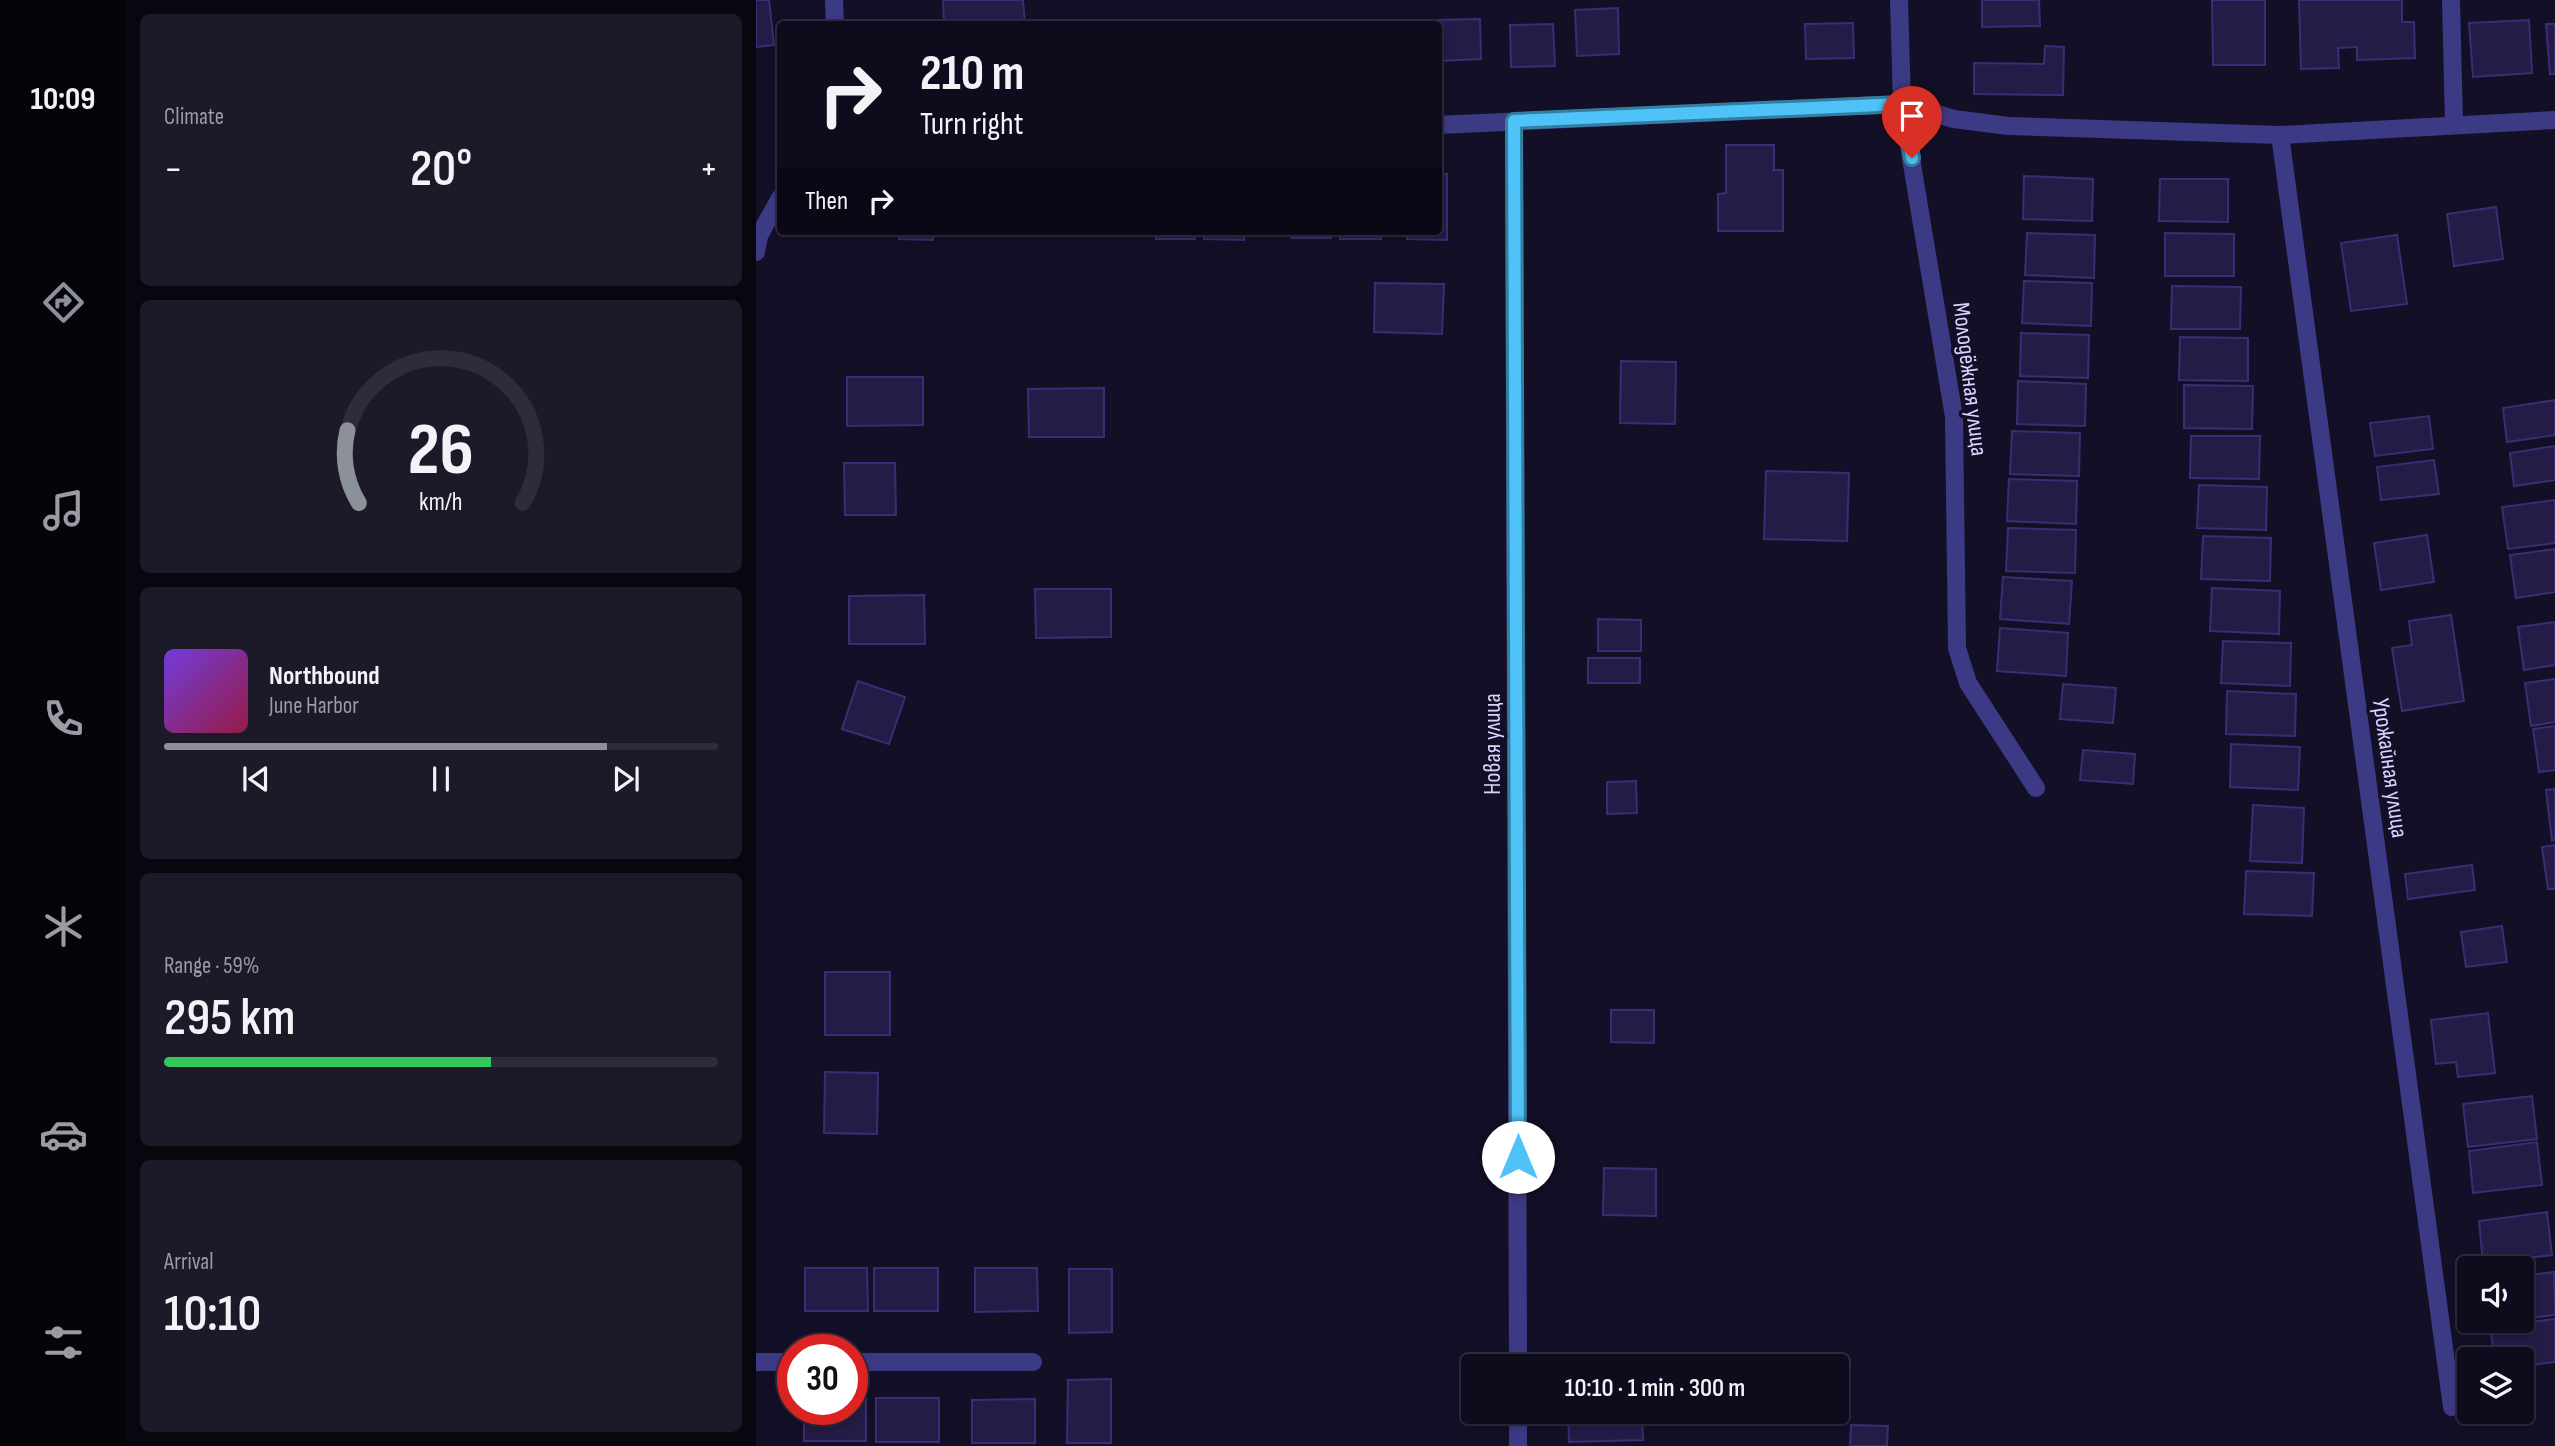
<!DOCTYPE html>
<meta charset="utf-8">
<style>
:root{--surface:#0e0b1c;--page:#1c1929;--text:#f1f3f6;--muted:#9b9ba3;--line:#2e2b3b;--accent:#8c9099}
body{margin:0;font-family:"Sofia Sans Condensed",sans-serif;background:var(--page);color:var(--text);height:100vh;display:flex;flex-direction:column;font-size:26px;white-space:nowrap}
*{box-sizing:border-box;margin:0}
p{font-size:23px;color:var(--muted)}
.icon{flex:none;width:38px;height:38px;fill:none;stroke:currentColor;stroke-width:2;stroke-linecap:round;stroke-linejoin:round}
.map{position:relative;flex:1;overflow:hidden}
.side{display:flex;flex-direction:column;gap:14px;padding:14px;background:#08060f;width:630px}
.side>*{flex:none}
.top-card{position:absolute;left:21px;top:21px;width:665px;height:214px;border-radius:7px;box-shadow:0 4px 10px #0003,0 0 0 2px var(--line);background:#0e0b1c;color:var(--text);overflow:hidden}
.buttons{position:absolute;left:1701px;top:1256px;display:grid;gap:14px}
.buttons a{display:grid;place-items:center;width:77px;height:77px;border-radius:7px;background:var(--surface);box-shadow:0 4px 10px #0003,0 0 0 2px var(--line);font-size:35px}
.speed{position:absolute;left:21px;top:1334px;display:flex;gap:14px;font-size:35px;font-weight:700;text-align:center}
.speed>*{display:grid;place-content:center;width:91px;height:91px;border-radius:50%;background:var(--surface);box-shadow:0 4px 10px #0003,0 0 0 2px var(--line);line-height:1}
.speed .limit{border:10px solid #d22;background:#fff;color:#111}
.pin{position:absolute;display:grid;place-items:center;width:60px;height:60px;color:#fff;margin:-72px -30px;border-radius:50% 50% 50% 0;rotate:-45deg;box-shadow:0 0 7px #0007}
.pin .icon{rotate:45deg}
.me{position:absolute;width:77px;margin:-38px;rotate:0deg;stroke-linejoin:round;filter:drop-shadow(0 0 5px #0008)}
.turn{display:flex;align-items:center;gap:24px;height:147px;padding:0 28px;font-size:32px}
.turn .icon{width:91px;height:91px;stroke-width:2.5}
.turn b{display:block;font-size:49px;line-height:60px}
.then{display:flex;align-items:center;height:66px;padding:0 28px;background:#0003;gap:14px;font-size:26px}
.big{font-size:52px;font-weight:600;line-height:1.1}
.side .card{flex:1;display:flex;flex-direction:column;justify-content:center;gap:10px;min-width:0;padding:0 24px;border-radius:10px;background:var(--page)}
.side .dial{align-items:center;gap:0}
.dial svg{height:182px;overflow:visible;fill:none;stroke:var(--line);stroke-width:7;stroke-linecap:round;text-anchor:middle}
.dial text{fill:var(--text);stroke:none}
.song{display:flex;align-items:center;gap:21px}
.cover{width:84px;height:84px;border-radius:10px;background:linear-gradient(135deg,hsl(260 70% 55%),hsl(340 70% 35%))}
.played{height:7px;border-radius:4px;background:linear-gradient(90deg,var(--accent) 80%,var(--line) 80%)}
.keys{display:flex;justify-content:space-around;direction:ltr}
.heat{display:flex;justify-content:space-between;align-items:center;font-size:38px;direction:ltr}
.charge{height:10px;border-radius:5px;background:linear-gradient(90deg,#34c759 59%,var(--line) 0)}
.trip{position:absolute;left:705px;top:1354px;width:388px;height:70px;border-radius:7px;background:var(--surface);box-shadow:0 4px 10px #0003,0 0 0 2px var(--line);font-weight:600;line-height:70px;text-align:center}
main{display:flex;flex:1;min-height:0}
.tab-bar{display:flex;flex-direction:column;width:126px;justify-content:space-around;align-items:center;background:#06040b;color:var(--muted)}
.tab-bar .icon{width:49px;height:49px}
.tab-bar .active{color:var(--accent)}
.tab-bar b{font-size:32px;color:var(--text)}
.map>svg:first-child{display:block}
</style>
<main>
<nav class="tab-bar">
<b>10:09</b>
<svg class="icon active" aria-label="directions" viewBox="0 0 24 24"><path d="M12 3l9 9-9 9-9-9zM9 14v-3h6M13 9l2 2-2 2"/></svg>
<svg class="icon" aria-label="music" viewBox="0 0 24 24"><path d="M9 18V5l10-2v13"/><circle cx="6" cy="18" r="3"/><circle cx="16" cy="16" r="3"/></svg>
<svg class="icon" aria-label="phone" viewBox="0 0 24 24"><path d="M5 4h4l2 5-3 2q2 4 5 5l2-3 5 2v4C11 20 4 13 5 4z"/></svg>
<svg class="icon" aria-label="climate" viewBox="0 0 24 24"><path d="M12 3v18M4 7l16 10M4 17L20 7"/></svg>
<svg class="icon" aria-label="car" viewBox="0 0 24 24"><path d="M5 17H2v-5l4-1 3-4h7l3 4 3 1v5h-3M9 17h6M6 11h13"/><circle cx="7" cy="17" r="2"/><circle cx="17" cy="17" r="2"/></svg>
<svg class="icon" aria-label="filters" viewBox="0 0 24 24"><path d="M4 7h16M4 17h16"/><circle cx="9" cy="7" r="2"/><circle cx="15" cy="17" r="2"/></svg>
</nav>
<section class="side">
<div class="card"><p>Climate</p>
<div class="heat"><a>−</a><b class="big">20°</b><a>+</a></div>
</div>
<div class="card dial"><svg viewBox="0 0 100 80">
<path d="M14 69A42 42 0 1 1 86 69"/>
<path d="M14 69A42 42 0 0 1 9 37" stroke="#8c9099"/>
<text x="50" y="56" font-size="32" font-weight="700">26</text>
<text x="50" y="72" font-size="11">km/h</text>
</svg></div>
<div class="card">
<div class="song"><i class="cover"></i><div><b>Northbound</b><p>June Harbor</p></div></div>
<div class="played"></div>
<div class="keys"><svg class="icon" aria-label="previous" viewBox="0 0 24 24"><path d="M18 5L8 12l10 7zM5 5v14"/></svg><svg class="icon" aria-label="pause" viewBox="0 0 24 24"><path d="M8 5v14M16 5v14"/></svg><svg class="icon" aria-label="next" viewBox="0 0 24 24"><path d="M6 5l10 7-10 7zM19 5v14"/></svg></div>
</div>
<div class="card"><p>Range · 59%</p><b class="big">295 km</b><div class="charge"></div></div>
<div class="card"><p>Arrival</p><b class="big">10:10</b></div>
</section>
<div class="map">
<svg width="1799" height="1446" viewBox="0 0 1799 1446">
<rect width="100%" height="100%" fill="#130f26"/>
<g fill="#241b47" stroke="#3b2d73" stroke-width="2">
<path d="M0 0H13L18 45 0 47Z"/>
<path d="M187 0H267L269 24H188Z"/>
<path d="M1226 0H1283L1284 26 1226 27Z"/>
<path d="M1456 0H1509V65H1457Z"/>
<path d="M1543 0H1646V22H1658L1659 58 1601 60V47L1582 48 1583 68 1545 69Z"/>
<path d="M862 8 863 54 821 56 819 10Z"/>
<path d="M724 19 725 59 682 61V24H678V20Z"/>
<path d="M1773 20 1776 73 1717 77 1713 23Z"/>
<path d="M1097 23 1098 58 1050 59 1049 24Z"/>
<path d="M797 24 799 66 755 67 754 25Z"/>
<path d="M1790 24H1799V74H1794Z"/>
<path d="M1289 46 1308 47 1307 95 1218 94V63L1288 64Z"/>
<path d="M970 145H1018V170H1027V231H962V194L970 193Z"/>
<path d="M682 174H691V240L651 239V231H682Z"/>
<path d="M1268 176 1337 179 1336 221 1267 219Z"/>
<path d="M1404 179H1472V222L1403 221Z"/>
<path d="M1740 207 1747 259 1698 266 1691 214Z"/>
<path d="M143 231H177V240L143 239Z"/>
<rect x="400" y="231" width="39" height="8"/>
<path d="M448 231H488V240L448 239Z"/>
<rect x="535" y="231" width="40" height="7"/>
<rect x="584" y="231" width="41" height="8"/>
<path d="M1271 233 1339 235 1338 278 1269 275Z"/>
<path d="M1409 233 1478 234V276H1409Z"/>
<path d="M1641 235 1651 304 1595 311 1585 243Z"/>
<path d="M1268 281 1336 283 1335 326 1266 323Z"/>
<path d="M619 283 688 284 686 334 618 332Z"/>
<path d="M1416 286 1485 287 1484 329H1415Z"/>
<path d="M1265 333 1333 335 1332 378 1264 376Z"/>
<path d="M1424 337 1492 338V381L1423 380Z"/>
<path d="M865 361 920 362 919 424 864 423Z"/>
<path d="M91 377H167V425L91 426Z"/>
<path d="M1262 381 1330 384 1329 426 1261 424Z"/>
<path d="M1428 385 1497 386 1496 429 1428 428Z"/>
<path d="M348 388V437H273L272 389Z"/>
<path d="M1799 400V435L1751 442 1747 408Z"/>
<path d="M1673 416 1677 449 1619 456 1614 423Z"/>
<path d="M1256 431 1324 433 1323 476 1254 474Z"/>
<path d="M1435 436H1504L1503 479 1434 478Z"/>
<path d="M1799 446V480L1758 486 1754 453Z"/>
<path d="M1678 460 1683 494 1625 500 1621 467Z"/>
<path d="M88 463H139L140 515H89Z"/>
<path d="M1010 471 1093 473 1091 541 1008 539Z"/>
<path d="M1253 479 1321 481 1320 524 1251 521Z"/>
<path d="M1443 485 1511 487 1510 530 1441 528Z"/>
<path d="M1799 500V543L1752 549 1746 507Z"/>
<path d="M1252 528 1320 530 1319 573 1250 571Z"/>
<path d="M1671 535 1678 582 1625 590 1618 543Z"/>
<path d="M1447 536 1515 538 1514 581 1445 579Z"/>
<path d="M1799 549V592L1760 598 1754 555Z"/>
<path d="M1247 577 1316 581 1313 624 1244 619Z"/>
<path d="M1456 588 1524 591 1523 634 1454 631Z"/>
<path d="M279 589H355V637L280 638Z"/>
<path d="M168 595 169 644H93V596Z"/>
<path d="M1695 615 1708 701 1646 711 1636 648 1656 645 1653 621Z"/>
<path d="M842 619 885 620V651H842Z"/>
<path d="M1799 622V665L1768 670 1762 627Z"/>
<path d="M1244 628 1312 633 1310 676 1241 671Z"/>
<path d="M1467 641 1535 643 1534 686 1465 683Z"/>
<rect x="832" y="658" width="52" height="25"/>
<path d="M1799 679V722L1775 726 1769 683Z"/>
<path d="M102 681 149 697 133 744 86 729Z"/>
<path d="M1307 684 1360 688 1357 723 1304 719Z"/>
<path d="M1471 691 1540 694 1539 736 1470 734Z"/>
<path d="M1799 726V770L1783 772 1777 729Z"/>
<path d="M1475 744 1544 747 1542 790 1474 787Z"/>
<path d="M1327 750 1379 754 1377 784 1324 780Z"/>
<path d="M880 781 881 813 851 814V782Z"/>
<path d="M1799 789V840L1796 841 1790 790Z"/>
<path d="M1497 805 1548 808 1546 863 1494 861Z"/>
<path d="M1799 845V889H1792L1786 847Z"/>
<path d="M1716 865 1719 890 1652 899 1649 874Z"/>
<path d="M1490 871 1558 873 1556 916 1488 914Z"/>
<path d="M1746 926 1751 962 1710 967 1705 932Z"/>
<rect x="69" y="972" width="65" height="63"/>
<path d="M855 1010H898V1043L855 1042Z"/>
<path d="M1732 1013 1739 1073 1702 1077 1700 1062 1680 1064 1675 1020Z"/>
<path d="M69 1072 122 1073 121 1134 68 1133Z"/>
<path d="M1776 1096 1781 1139 1712 1147 1707 1104Z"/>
<path d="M1781 1142 1786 1185 1717 1193 1713 1151Z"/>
<path d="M848 1168 900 1169V1216L847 1215Z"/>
<path d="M1791 1212 1796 1255 1727 1263 1723 1221Z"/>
<path d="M49 1268H111L112 1311H49Z"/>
<rect x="118" y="1268" width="64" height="43"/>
<path d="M219 1268H281L282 1311 219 1312Z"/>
<path d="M313 1269H356V1332L313 1333Z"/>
<path d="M1798 1272 1799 1315 1766 1319V1276Z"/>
<path d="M1799 1319V1362L1766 1366V1360H1739L1734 1327Z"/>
<path d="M355 1379V1443H311L312 1380Z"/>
<path d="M96 1398H110V1441H48V1409H96Z"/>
<rect x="120" y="1398" width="63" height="44"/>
<path d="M279 1399V1443H216V1400Z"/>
<path d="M812 1412H886L887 1440 813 1442Z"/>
<path d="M1095 1425 1132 1426 1131 1446H1094Z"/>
</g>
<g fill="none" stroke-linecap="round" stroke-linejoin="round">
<g stroke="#3d3a85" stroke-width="18">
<path d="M78 0 79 24"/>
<path d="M1143 0 1146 104 1198 417 1201 648 1212 683 1280 788"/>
<path d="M1695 0 1698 124"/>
<path d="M758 122 762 1367"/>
<path d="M682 125 1146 104 1198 119 1252 126 1524 135 1799 120"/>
<path d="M1524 135 1696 1407"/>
<path d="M0 252 3 236 24 198"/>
<path d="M0 1362H37"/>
<path d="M96 1362H277"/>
<path d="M762 1446V1412"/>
</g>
</g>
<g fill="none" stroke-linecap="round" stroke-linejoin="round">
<defs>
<path id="route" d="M762 1157 758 121 1146 104 1156 158"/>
</defs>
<use href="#route" stroke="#337fa1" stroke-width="18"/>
<use href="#route" stroke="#4fc3f7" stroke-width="12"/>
</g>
<g text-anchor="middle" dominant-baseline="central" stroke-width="7" stroke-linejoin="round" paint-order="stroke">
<g font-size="24" fill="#d9d4ff" stroke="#130f26">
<text transform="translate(1214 379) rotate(83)">Молодёжная улица</text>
<text transform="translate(736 744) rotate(-90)">Новая улица</text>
<text transform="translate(1634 768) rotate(82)">Урожайная улица</text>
</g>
</g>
</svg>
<div class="buttons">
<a><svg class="icon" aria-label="sound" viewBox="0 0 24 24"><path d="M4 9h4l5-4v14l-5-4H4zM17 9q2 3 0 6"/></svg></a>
<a><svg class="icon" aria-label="layers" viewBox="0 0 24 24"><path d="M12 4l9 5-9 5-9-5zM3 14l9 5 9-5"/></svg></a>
</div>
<div class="speed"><div class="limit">30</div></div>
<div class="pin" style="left:1156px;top:158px;background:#d93025"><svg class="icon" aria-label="arrive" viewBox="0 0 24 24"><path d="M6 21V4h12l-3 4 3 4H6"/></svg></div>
<svg class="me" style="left:762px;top:1157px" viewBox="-20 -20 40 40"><circle r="19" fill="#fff"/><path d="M0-13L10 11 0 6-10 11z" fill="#4fc3f7"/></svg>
<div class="trip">10:10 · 1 min · 300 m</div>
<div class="top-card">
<div class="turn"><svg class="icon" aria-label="right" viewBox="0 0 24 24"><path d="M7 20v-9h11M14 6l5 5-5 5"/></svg><div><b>210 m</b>Turn right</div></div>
<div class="then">Then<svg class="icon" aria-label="right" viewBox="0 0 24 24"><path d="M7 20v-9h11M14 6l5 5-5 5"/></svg></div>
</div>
</div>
</main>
